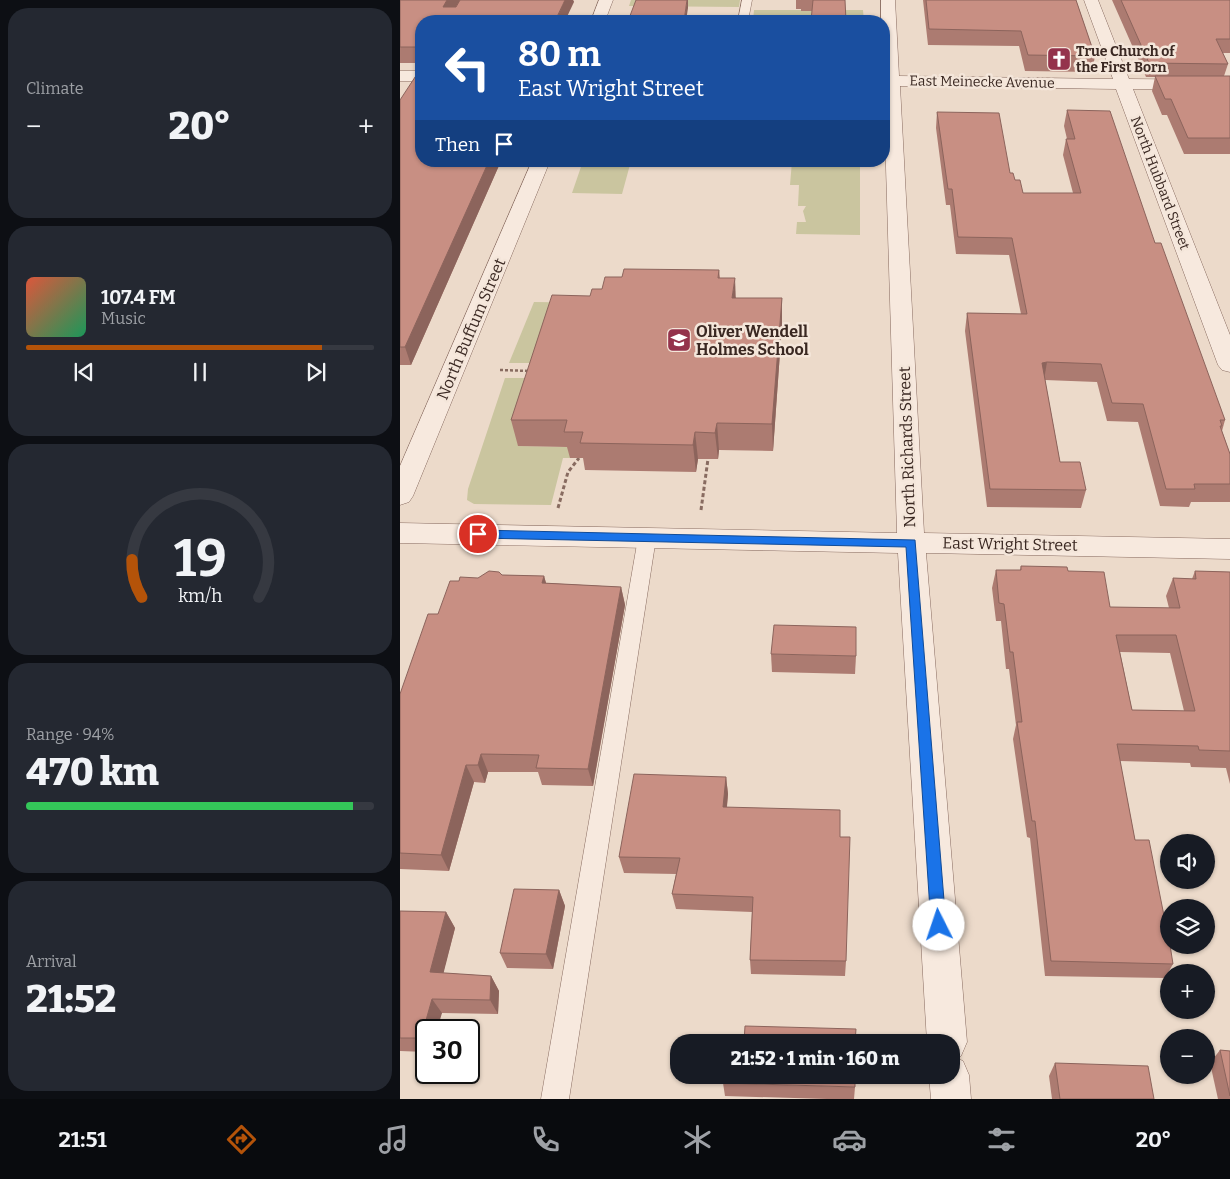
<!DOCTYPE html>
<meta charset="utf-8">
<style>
:root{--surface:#171b24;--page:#242831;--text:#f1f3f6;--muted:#9ea1a6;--line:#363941;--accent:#b45309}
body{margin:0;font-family:Bitter,serif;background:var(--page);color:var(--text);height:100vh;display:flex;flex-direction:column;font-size:19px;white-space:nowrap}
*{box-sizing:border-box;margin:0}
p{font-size:16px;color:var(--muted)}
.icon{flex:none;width:28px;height:28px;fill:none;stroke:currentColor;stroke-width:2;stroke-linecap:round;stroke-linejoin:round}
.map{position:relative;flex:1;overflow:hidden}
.side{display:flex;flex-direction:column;gap:8px;padding:8px;background:#0d0f14;width:400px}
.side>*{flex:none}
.banner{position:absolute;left:15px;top:15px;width:475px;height:152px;border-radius:20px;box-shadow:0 1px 4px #0004;background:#1a4fa0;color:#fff;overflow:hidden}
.buttons{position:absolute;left:760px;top:834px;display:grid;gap:10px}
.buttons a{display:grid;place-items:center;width:55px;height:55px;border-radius:50%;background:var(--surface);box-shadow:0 1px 4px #0004;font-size:25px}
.speed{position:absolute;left:15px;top:1019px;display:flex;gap:10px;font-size:25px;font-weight:700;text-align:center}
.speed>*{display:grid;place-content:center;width:65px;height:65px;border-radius:50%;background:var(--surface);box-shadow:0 1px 4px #0004;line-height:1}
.speed .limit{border:2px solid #111;border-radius:8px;background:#fff;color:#111}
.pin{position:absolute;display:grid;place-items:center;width:42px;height:42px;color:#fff;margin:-21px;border:2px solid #fff;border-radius:50%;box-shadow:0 1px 5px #0007}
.me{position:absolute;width:55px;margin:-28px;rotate:356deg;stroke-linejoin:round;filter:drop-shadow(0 0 4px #0008)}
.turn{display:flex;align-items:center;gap:18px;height:105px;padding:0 20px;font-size:22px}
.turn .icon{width:65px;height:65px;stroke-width:2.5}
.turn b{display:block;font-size:35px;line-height:42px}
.then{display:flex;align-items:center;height:48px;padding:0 20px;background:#0003;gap:10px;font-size:19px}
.big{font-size:38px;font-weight:800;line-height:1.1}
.side .widget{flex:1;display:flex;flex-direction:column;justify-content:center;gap:8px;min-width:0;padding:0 18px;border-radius:20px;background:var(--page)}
.side .dial{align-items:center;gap:0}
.dial svg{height:130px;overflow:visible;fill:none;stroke:var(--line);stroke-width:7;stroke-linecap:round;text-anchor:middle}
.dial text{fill:var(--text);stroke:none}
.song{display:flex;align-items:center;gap:15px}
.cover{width:60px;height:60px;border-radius:8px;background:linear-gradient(135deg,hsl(10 70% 55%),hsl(150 70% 35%))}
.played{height:5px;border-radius:2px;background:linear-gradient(90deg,var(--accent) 85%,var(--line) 85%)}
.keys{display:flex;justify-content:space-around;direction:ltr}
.heat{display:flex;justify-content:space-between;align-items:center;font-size:28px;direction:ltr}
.charge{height:8px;border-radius:4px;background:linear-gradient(90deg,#34c759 94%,var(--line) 0)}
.trip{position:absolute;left:270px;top:1034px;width:290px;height:50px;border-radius:20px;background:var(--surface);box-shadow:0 1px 4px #0004;font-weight:800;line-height:50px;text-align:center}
.tab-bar{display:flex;height:80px;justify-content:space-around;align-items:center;background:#090b0e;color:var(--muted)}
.tab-bar .icon{width:35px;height:35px}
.tab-bar .active{color:var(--accent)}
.tab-bar b{font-size:22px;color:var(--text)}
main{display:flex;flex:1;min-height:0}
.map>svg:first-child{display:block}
</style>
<main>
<section class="side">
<div class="widget"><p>Climate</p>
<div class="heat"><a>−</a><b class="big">20°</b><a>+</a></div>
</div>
<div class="widget">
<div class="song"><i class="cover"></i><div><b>107.4 FM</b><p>Music</p></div></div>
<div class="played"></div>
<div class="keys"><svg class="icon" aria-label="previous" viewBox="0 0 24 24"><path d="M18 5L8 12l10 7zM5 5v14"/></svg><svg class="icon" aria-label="pause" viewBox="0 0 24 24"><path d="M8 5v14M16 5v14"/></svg><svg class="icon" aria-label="next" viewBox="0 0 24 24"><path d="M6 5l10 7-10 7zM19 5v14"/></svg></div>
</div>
<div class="widget dial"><svg viewBox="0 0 100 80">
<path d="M14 69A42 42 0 1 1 86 69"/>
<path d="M14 69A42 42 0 0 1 8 46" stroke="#b45309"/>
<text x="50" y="56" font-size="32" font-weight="700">19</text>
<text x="50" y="72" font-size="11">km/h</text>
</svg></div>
<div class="widget"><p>Range · 94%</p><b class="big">470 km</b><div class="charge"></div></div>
<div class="widget"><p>Arrival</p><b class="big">21:52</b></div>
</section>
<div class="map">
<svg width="830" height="1099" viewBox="0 0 830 1099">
<rect width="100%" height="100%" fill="#ecdaca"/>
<g fill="#cac59f">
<path d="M231 0H340L339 7 229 6Z"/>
<path d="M354 10H463L464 21H353Z"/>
<path d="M183 161H231L222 194 172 193Z"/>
<path d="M392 161 460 162V235L396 234 397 222H406L403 211 406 206H398L399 185H390Z"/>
<path d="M134 302 210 303 144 363H109Z"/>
<path d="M105 378H140L118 446 172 447 170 458H163L151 505 74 504 67 500 68 489Z"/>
</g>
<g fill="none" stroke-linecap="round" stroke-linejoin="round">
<defs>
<g id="lane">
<path d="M342 0H352L348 21H338Z"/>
<path d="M247 531 254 533 256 538 169 1099H141L238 538 240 533Z"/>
</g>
<g id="street">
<path d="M199 0H213L205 21H191Z"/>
<path d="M481 0H495L499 76 713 79 684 0H698L729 79 830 80V90L733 89 830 335V372L822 370 818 365 716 89 500 86 524 533 830 539V559L526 553 567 1042 561 1056 556 1058 563 1061 569 1075 571 1099H531L529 1075H551V1042H527L498 553 0 543V523L497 533 484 100V21H481Z"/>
<rect x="0" y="71" width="21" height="10"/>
<path d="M132 161H150L13 496 9 502 0 505V466Z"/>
</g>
</defs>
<use href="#lane" stroke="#886b60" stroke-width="1"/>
<use href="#street" stroke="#886b60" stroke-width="1"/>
<path stroke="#886b60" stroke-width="2.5" stroke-dasharray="3 2" stroke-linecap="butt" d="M100 370 131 371"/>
<g stroke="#886b60" stroke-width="3" stroke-dasharray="4 2.5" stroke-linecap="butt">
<path d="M158 508 168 472 179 458"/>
<path d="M301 510 308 459"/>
</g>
<use href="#lane" fill="#f7e9de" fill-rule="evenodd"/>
<use href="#street" fill="#f7e9de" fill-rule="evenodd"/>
</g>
<g fill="#ac7b71" fill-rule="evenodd">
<path d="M0 0H173L174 2 21 21V63H0Z"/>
<path d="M396 0H445L412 11H401V9H396Z"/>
<path d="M523 0H676L695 56 692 72 625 71 619 46 528 45Z"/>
<path d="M712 0H830V53H823L828 64 824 76H830V154H784L767 115H762L752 91 755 77H746Z"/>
<path d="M0 100 21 161H101L11 365H0Z"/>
<path d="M667 110 755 243 825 420 822 431 830 454V502H791L789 507 760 506 738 422 707 421 697 382 645 380 660 462 686 490 681 508 587 507 565 331 567 313 621 314 609 255 556 254 550 205H546L536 128 537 112 610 173 623 193H673L663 155 666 139H667L664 126Z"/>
<path d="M319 270 320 278 336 298H382V324L373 451 319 450 318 459H298L296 472 185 470 183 458H170L167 447 118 446 111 420 202 289 222 277Z"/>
<path d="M621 566 668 571 710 607 769 608 766 596 773 578 792 579 795 571 830 572V784L826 768 791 767 790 763 720 761 735 840 773 964 765 978 645 976 630 838 627 837 613 739 616 725 609 669H606L601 621H596L592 588 596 570H620ZM720 652 770 653 784 711 732 710Z"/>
<path d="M102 575 144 576 146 583 221 587 225 605 193 786 142 785 138 772H88L85 783 74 782 49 871 0 869V694L38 614 59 581Z"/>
<path d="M371 654 456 656 455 674 372 672Z"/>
<path d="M326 777 328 794 327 807 440 837 446 961 445 976 351 974 350 960 352 912 276 909 272 894 276 874 224 873 219 857Z"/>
<path d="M159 890 165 906 153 969 107 968 100 953Z"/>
<path d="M0 911 46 912 55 928 43 973 91 976 99 991 98 1014 42 1013 26 1030V1052L0 1051Z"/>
<path d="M820 1050 830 1051V1099H818L810 1063Z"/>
<path d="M655 1063 754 1099H652L649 1076Z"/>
<path d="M323 1083 455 1087 454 1099H427L325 1096Z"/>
</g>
<g fill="#8c645c">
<path d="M47 0H60L47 21 43 7Z"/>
<path d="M165 0H173L174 2 165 21H155Z"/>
<path d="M287 0H288V8L286 21H284Z"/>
<path d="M89 161H101L11 365 5 347Z"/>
<path d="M335 278 336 304 332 298Z"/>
<path d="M382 298V324L373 451 372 424Z"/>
<path d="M647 362 644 380 642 363Z"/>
<path d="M317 423 319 450 318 459 315 433Z"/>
<path d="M295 432 298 459 296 472 293 445Z"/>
<path d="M144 576 149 594 142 583Z"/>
<path d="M221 587 225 605 193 786 188 769Z"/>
<path d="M81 754 88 772 85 783 78 765Z"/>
<path d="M66 765 74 782 49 871 41 855Z"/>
<path d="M326 777 328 794 325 824 323 807Z"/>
<path d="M159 890 165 906 153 969 146 954Z"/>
<path d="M46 912 55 928 40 987 30 972Z"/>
<path d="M91 976 99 991 98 1014 90 1000Z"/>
<path d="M32 999 42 1013 37 1030H26V1045L21 1038Z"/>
</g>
<g fill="#c88f83" stroke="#8c645c" fill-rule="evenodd">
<path d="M0 0H47L43 7H56L60 0H165L155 21H21V47H0Z"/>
<path d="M236 0H287L284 21H228Z"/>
<path d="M413 0H445L446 21H411Z"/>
<path d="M526 0H676L695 56 628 55 621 31 529 29Z"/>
<path d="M721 0H830V39H816L828 64 749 63Z"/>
<path d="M21 68V161H89L5 347H0V100Z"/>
<path d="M755 76H830V138H788L771 99H765Z"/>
<path d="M667 110 710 111 755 243H761L825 420H820L822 426H820L830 454V484H794L795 489H766L743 404 712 403 701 364 647 362 642 363 660 462H680L686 490 590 489 567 313 627 314 612 238 558 237 552 189H548L537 112 599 113 610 173H613L615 180H620L623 193H681L666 139H675Z"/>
<path d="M224 269 319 270 318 278H335L332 298H382L372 424 317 423 315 433 295 432 293 445 180 443 183 432H164L167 420H111L152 295 190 296 192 289H202L205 277H222Z"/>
<path d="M621 566 667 567 668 571 704 572 710 607 780 608 773 578 796 579 795 571 830 572V751L799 750 798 746 717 744 735 840H749L769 941V945H770L773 964 651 961 635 821H632L617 722H622L613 652H610L604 604 599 603 596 570H621ZM716 635H776L795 711 732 710Z"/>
<path d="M89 571 99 572 102 575 144 576 142 583 221 587 188 769 136 768 139 755 81 754 78 765H66L41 855 0 853V694L28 614H38L50 581H59L60 577 78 578Z"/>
<path d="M374 625 456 627V656L371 654Z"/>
<path d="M234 774 326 777 323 807 440 810V837H450L446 961 350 960 353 897 272 894 280 858 219 857Z"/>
<path d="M114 889 159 890 146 954 100 953Z"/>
<path d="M0 911 46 912 30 972 91 976 90 1000 32 999 21 1038H0Z"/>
<path d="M345 1026 456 1029 455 1042H344Z"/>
<path d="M820 1050 830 1051V1096Z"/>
<path d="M655 1063 748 1066 754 1099H660Z"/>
<path d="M323 1075H455V1087L323 1083Z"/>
</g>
<path fill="#1a73e8" stroke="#114b97" d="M78 530 515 540 546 925 544 930 539 932 533 930 531 925 506 547 78 538 73 534Z"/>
<defs>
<symbol id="church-square" viewBox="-11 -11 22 22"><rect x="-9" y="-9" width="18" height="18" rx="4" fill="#94334c" stroke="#f4e6da"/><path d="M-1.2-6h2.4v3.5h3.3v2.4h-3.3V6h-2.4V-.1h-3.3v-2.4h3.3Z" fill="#fff"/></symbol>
<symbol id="school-square" viewBox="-11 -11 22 22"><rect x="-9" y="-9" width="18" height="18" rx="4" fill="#94334c" stroke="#f4e6da"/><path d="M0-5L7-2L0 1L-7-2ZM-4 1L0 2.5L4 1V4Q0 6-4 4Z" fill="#fff"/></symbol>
</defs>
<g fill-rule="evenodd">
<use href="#church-square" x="645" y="45" width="28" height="28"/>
<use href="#school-square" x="265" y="326" width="28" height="28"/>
</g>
<g text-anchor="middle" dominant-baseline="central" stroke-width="5" stroke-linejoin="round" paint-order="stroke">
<g font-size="14" font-weight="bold" fill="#3a2822" stroke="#f4e6da" text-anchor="start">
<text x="676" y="51">True Church of<tspan x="676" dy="16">the First Born</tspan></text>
</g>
<g font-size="14" fill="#3a2822" stroke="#f4e6da">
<text transform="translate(582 82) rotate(1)">East Meinecke Avenue</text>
<text transform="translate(760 183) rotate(69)">North Hubbard Street</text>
</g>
<g font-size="16" fill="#3a2822" stroke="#f4e6da">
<text transform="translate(71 329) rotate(-67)">North Buffum Street</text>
<text transform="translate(507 447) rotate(-92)">North Richards Street</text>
<text transform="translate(610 544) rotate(1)">East Wright Street</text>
</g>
<g font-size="16" font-weight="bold" fill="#3a2822" stroke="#f4e6da" text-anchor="start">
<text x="296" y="331">Oliver Wendell<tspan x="296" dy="18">Holmes School</tspan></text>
</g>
</g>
</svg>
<div class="buttons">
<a><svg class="icon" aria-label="sound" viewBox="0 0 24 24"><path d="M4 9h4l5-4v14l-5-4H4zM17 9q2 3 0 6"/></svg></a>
<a><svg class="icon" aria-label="layers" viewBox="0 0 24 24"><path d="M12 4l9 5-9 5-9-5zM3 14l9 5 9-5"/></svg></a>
<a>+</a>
<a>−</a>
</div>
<div class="speed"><div class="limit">30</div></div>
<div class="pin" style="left:78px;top:534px;background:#d93025"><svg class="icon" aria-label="arrive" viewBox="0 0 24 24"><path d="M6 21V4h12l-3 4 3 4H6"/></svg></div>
<svg class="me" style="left:539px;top:925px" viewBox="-20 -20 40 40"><circle r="19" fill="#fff"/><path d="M0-13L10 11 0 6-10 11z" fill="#1a73e8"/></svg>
<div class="trip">21:52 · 1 min · 160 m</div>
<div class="banner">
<div class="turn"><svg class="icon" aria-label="left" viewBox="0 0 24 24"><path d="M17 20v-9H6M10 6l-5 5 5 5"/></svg><div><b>80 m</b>East Wright Street</div></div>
<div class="then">Then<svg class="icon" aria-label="arrive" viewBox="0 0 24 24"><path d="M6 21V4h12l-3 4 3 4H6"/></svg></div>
</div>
</div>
</main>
<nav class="tab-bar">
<b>21:51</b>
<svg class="icon active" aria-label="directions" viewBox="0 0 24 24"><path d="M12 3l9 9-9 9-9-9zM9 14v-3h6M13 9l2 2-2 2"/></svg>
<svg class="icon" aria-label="music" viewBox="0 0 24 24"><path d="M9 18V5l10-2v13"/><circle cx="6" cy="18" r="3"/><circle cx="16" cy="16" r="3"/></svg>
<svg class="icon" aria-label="phone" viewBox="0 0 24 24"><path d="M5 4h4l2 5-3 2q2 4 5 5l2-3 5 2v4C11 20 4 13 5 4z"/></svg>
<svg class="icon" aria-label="climate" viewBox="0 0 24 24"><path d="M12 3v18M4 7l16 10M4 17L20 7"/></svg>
<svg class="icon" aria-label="car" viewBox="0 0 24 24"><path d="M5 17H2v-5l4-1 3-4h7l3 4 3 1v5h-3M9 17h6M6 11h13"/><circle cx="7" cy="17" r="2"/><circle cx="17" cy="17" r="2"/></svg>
<svg class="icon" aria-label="filters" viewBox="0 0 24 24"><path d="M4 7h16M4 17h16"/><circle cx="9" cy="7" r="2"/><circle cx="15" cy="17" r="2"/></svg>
<b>20°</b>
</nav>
